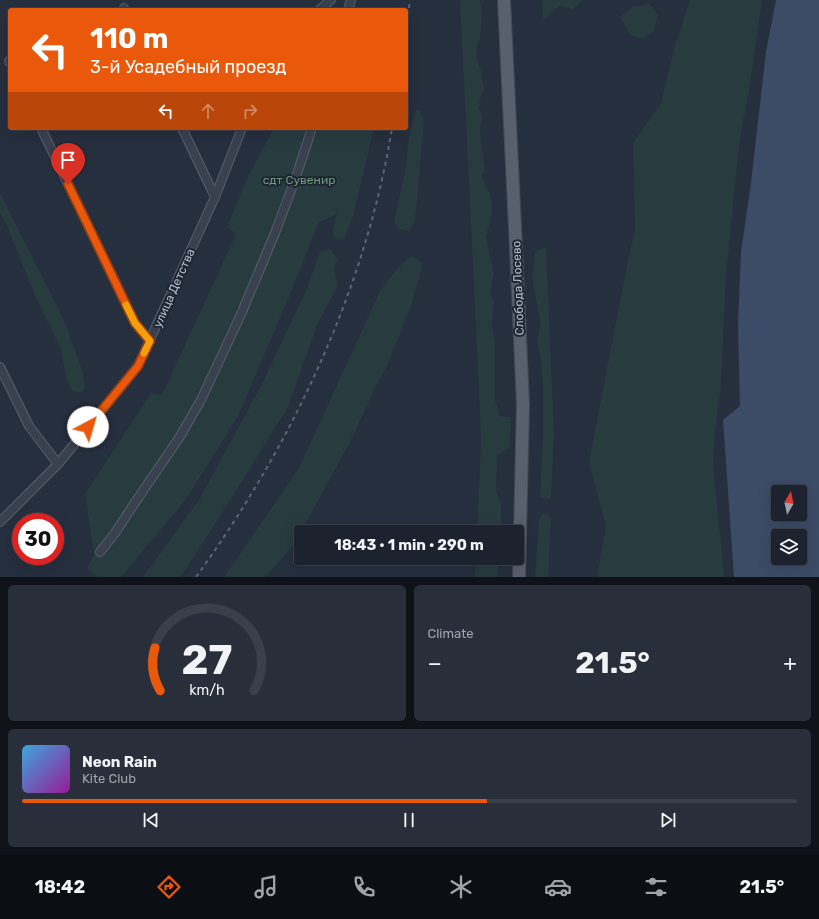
<!DOCTYPE html>
<meta charset="utf-8">
<style>
:root{--surface:#1c232e;--page:#292f3a;--text:#f1f3f6;--muted:#a0a4aa;--line:#3a404a;--accent:#ea580c}
body{margin:0;font-family:Rubik,sans-serif;background:var(--page);color:var(--text);height:100vh;display:flex;flex-direction:column;font-size:15px;white-space:nowrap}
*{box-sizing:border-box;margin:0}
p{font-size:13px;color:var(--muted)}
.icon{flex:none;width:22px;height:22px;fill:none;stroke:currentColor;stroke-width:2;stroke-linecap:round;stroke-linejoin:round}
.map{position:relative;height:577px;overflow:hidden}
.panel{display:flex;flex-direction:column;gap:8px;padding:8px;background:#0f1319;flex:1}
.panel>*{flex:none}
.banner{position:absolute;left:8px;top:8px;width:400px;height:122px;border-radius:4px;box-shadow:0 4px 16px #0002,0 0 0 1px var(--line);background:#ea580c;color:#fff;overflow:hidden}
.needle{width:26px;rotate:9deg}
.tools{position:absolute;left:771px;top:485px;display:grid;gap:8px}
.tools a{display:grid;place-items:center;width:36px;height:36px;border-radius:4px;background:var(--surface);box-shadow:0 4px 16px #0002,0 0 0 1px var(--line);font-size:20px}
.speed{position:absolute;left:12px;top:513px;display:flex;gap:8px;font-size:20px;font-weight:700;text-align:center}
.speed>*{display:grid;place-content:center;width:52px;height:52px;border-radius:50%;background:var(--surface);box-shadow:0 4px 16px #0002,0 0 0 1px var(--line);line-height:1}
.speed .limit{border:6px solid #d22;background:#fff;color:#111}
.pin{position:absolute;display:grid;place-items:center;width:34px;height:34px;color:#fff;margin:-41px -17px;border-radius:50% 50% 50% 0;rotate:-45deg;box-shadow:0 0 4px #0007}
.pin .icon{rotate:45deg}
.me{position:absolute;width:44px;margin:-22px;rotate:39deg;stroke-linejoin:round;filter:drop-shadow(0 0 3px #0008)}
.turn{display:flex;align-items:center;gap:14px;height:84px;padding:0 16px;font-size:18px}
.turn .icon{width:52px;height:52px;stroke-width:2.5}
.turn b{display:block;font-size:28px;line-height:34px}
.lanes{display:flex;align-items:center;height:38px;padding:0 16px;background:#0003;justify-content:center;gap:20px;direction:ltr}
.lanes .off{opacity:.35}
.big{font-size:30px;font-weight:700;line-height:1.1}
.panel .card{flex:1;display:flex;flex-direction:column;justify-content:center;gap:6px;min-width:0;padding:0 14px;border-radius:6px;background:var(--page)}
.panel .dial{align-items:center;gap:0}
.dial svg{height:104px;overflow:visible;fill:none;stroke:var(--line);stroke-width:7;stroke-linecap:round;text-anchor:middle}
.dial text{fill:var(--text);stroke:none}
.song{display:flex;align-items:center;gap:12px}
.cover{width:48px;height:48px;border-radius:6px;background:linear-gradient(135deg,hsl(200 70% 55%),hsl(300 70% 35%))}
.played{height:4px;border-radius:2px;background:linear-gradient(90deg,var(--accent) 60%,var(--line) 60%)}
.keys{display:flex;justify-content:space-around;direction:ltr}
.heat{display:flex;justify-content:space-between;align-items:center;font-size:22px;direction:ltr}
.panel .tiles{flex:1;display:grid;gap:8px;grid-template-columns:1fr 1fr}
.card:last-child{grid-column:span 2}
.trip{position:absolute;left:294px;top:525px;width:230px;height:40px;border-radius:4px;background:var(--surface);box-shadow:0 4px 16px #0002,0 0 0 1px var(--line);font-weight:700;line-height:40px;text-align:center}
.tab-bar{display:flex;height:64px;justify-content:space-around;align-items:center;background:#0b0e12;color:var(--muted)}
.tab-bar .icon{width:28px;height:28px}
.tab-bar .active{color:var(--accent)}
.tab-bar b{font-size:18px;color:var(--text)}
.map>svg:first-child{display:block}
</style>
<div class="map">
<svg width="819" height="577" viewBox="0 0 819 577">
<rect width="100%" height="100%" fill="#262f3e"/>
<g fill="#283b3f">
<path d="M460 0H480L482 11 480 39 477 47 476 56 480 67 484 89 480 99 479 108 483 118 480 129 481 141 485 171 481 175 490 194 492 205 490 221 486 237 494 274 490 290 494 302 493 309 492 324 495 344V400L500 417H511L510 447 497 456 496 492 501 502V532H477L481 443 479 390Z"/>
<path d="M542 0H582L573 9 559 6 543 20Z"/>
<path d="M690 0H762L749 91 741 132 737 164 726 276 721 383 715 430 713 464 724 577H597L606 527 589 462 629 255 635 230 633 143 661 103 674 49Z"/>
<path d="M650 4 658 15 654 31 643 39 630 35 620 17 632 7Z"/>
<path d="M420 110 424 121 415 222 409 231 399 229 394 223 406 165 409 137 415 111Z"/>
<path d="M274 128H374L353 216 344 240 334 238 333 230 337 214 319 222 286 304 238 416 187 498 121 577H97L87 568 94 554 85 494 151 393 162 395 236 234 227 227 249 175Z"/>
<path d="M0 193 64 320 83 373 85 388 81 393 72 391 66 378 61 349 37 300 7 226 0 213Z"/>
<path d="M546 247 554 434 551 498 545 499 540 497 543 435V387L541 360 537 341 541 324 532 278 534 258 536 251Z"/>
<path d="M331 249 337 259 334 270 338 285 317 325 288 407 231 499 182 575 180 577H143L199 500 261 386 308 286 320 251Z"/>
<path d="M412 256 423 263 412 303 397 342 388 364 377 384 350 442 294 545 265 577H224L299 468 380 291 398 267Z"/>
<path d="M543 513 546 514 551 519 548 577H535L539 518Z"/>
<path d="M476 558H500L497 577H475Z"/>
</g>
<path fill="#3c4b66" fill-rule="evenodd" d="M776 0H819V577H734L723 420 740 406 738 324 741 252 751 183 766 52ZM778 492H800V514H778ZM778 536H800V558H778Z"/>
<g fill="none" stroke-linecap="round" stroke-linejoin="round">
<defs>
<g id="minor">
<path d="M124 8 125 10"/>
<path d="M319 10 331 0"/>
<path d="M348 10 351 0"/>
<path d="M9 61 10 63"/>
<path d="M41 128 135 323 150 341"/>
<path d="M182 128 215 197"/>
<path d="M0 367 29 426 58 464"/>
<path d="M0 522 58 464 138 366 215 197 242 128"/>
<path d="M100 552 115 533 134 504 179 438 201 400 242 312 275 233 296 177 312 128"/>
</g>
<path id="primary" d="M504 0 516 248 523 405 519 577"/>
</defs>
<use href="#minor" stroke="#585f6c" stroke-width="10"/>
<use href="#primary" stroke="#434a57" stroke-width="14"/>
<use href="#minor" stroke="#3a414e" stroke-width="8"/>
<use href="#primary" stroke="#58606e" stroke-width="12"/>
<g stroke="#5c6575" stroke-width="2" stroke-dasharray="4 4" stroke-linecap="butt">
<path d="M406 32 410 0"/>
<path d="M196 577C291 446 366 289 392 128"/>
</g>
</g>
<g fill="none" stroke-linecap="round" stroke-linejoin="round">
<defs>
<path id="route" d="M68 184 135 323 150 341 138 366 88 427"/>
</defs>
<use href="#route" stroke="#983908" stroke-width="10"/>
<use href="#route" stroke="#ea580c" stroke-width="7"/>
<path stroke="#f59e0b" stroke-width="7" d="M126 305 135 323 150 341 144 353"/>
</g>
<g text-anchor="middle" dominant-baseline="central" stroke-width="4" stroke-linejoin="round" paint-order="stroke">
<g font-size="12" fill="#6e997a" stroke="#1f2633">
<text x="299" y="180">сдт Сувенир</text>
</g>
<g font-size="12" fill="#b6bcc9" stroke="#1f2633">
<text transform="translate(174 288) rotate(-66)">улица Детства</text>
<text transform="translate(518 288) rotate(-92)">Слобода Лосево</text>
</g>
</g>
</svg>
<div class="tools">
<a><svg class="needle" viewBox="-14 -14 28 28"><path d="M0-13l5 13h-10z" fill="#e53935"/><path d="M0 13l5-13h-10z" fill="#a0a4aa"/></svg></a>
<a><svg class="icon" aria-label="layers" viewBox="0 0 24 24"><path d="M12 4l9 5-9 5-9-5zM3 14l9 5 9-5"/></svg></a>
</div>
<div class="speed"><div class="limit">30</div></div>
<div class="pin" style="left:68px;top:184px;background:#d93025"><svg class="icon" aria-label="arrive" viewBox="0 0 24 24"><path d="M6 21V4h12l-3 4 3 4H6"/></svg></div>
<svg class="me" style="left:88px;top:427px" viewBox="-20 -20 40 40"><circle r="19" fill="#fff"/><path d="M0-13L10 11 0 6-10 11z" fill="#ea580c"/></svg>
<div class="trip">18:43 · 1 min · 290 m</div>
<div class="banner">
<div class="turn"><svg class="icon" aria-label="left" viewBox="0 0 24 24"><path d="M17 20v-9H6M10 6l-5 5 5 5"/></svg><div><b>110 m</b>3-й Усадебный проезд</div></div>
<div class="lanes"><svg class="icon" aria-label="left" viewBox="0 0 24 24"><path d="M17 20v-9H6M10 6l-5 5 5 5"/></svg><svg class="icon off" aria-label="ahead" viewBox="0 0 24 24"><path d="M12 20V5M6 11l6-6 6 6"/></svg><svg class="icon off" aria-label="right" viewBox="0 0 24 24"><path d="M7 20v-9h11M14 6l5 5-5 5"/></svg></div>
</div>
</div>
<section class="panel">
<div class="tiles">
<div class="card dial"><svg viewBox="0 0 100 80">
<path d="M14 69A42 42 0 1 1 86 69"/>
<path d="M14 69A42 42 0 0 1 10 36" stroke="#ea580c"/>
<text x="50" y="56" font-size="32" font-weight="700">27</text>
<text x="50" y="72" font-size="11">km/h</text>
</svg></div>
<div class="card"><p>Climate</p>
<div class="heat"><a>−</a><b class="big">21.5°</b><a>+</a></div>
</div>
<div class="card">
<div class="song"><i class="cover"></i><div><b>Neon Rain</b><p>Kite Club</p></div></div>
<div class="played"></div>
<div class="keys"><svg class="icon" aria-label="previous" viewBox="0 0 24 24"><path d="M18 5L8 12l10 7zM5 5v14"/></svg><svg class="icon" aria-label="pause" viewBox="0 0 24 24"><path d="M8 5v14M16 5v14"/></svg><svg class="icon" aria-label="next" viewBox="0 0 24 24"><path d="M6 5l10 7-10 7zM19 5v14"/></svg></div>
</div>
</div>
</section>
<nav class="tab-bar">
<b>18:42</b>
<svg class="icon active" aria-label="directions" viewBox="0 0 24 24"><path d="M12 3l9 9-9 9-9-9zM9 14v-3h6M13 9l2 2-2 2"/></svg>
<svg class="icon" aria-label="music" viewBox="0 0 24 24"><path d="M9 18V5l10-2v13"/><circle cx="6" cy="18" r="3"/><circle cx="16" cy="16" r="3"/></svg>
<svg class="icon" aria-label="phone" viewBox="0 0 24 24"><path d="M5 4h4l2 5-3 2q2 4 5 5l2-3 5 2v4C11 20 4 13 5 4z"/></svg>
<svg class="icon" aria-label="climate" viewBox="0 0 24 24"><path d="M12 3v18M4 7l16 10M4 17L20 7"/></svg>
<svg class="icon" aria-label="car" viewBox="0 0 24 24"><path d="M5 17H2v-5l4-1 3-4h7l3 4 3 1v5h-3M9 17h6M6 11h13"/><circle cx="7" cy="17" r="2"/><circle cx="17" cy="17" r="2"/></svg>
<svg class="icon" aria-label="filters" viewBox="0 0 24 24"><path d="M4 7h16M4 17h16"/><circle cx="9" cy="7" r="2"/><circle cx="15" cy="17" r="2"/></svg>
<b>21.5°</b>
</nav>
